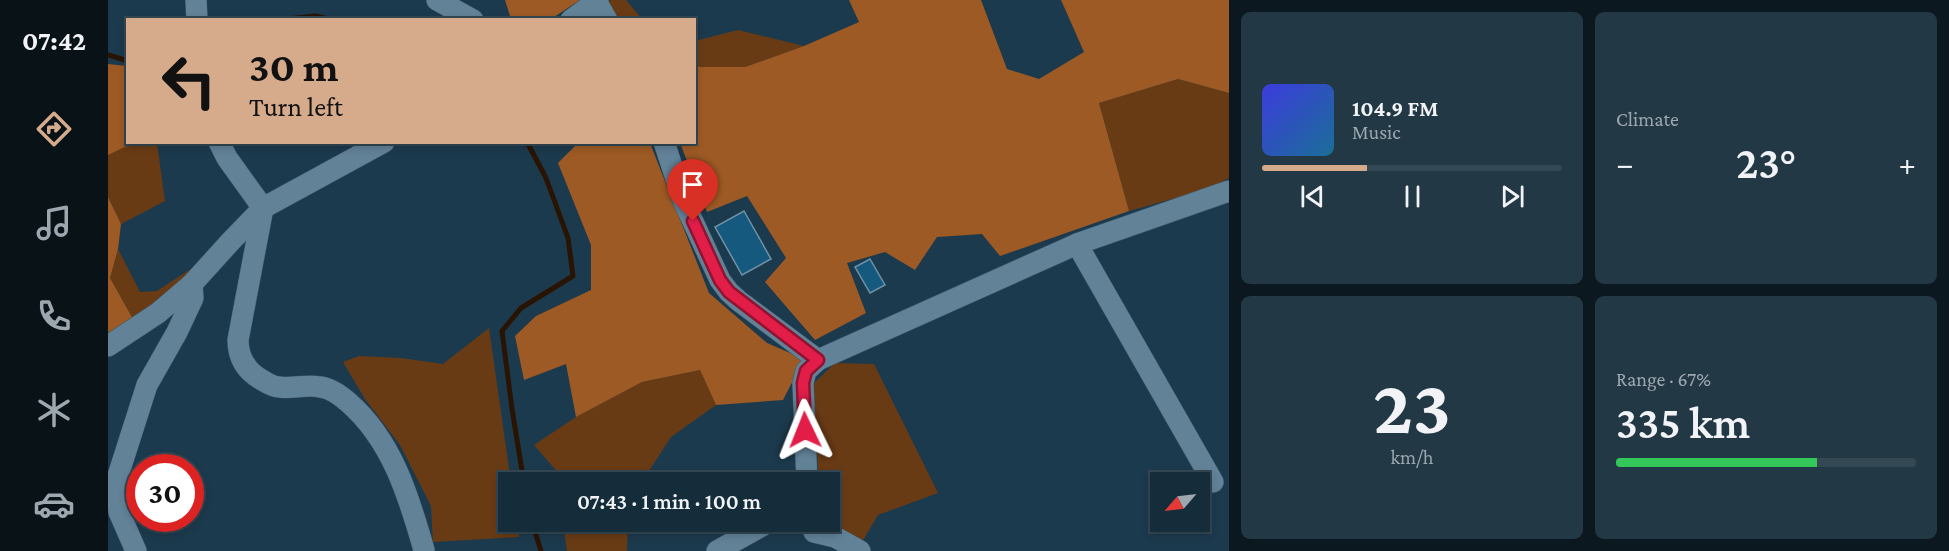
<!DOCTYPE html>
<meta charset="utf-8">
<style>
:root{--surface:#152c3a;--page:#223845;--text:#f1f3f6;--muted:#9da7af;--line:#344854;--accent:#d6ab8b}
body{margin:0;font-family:"Crimson Pro",serif;background:var(--page);color:var(--text);height:100vh;display:flex;flex-direction:column;font-size:22px;white-space:nowrap}
*{box-sizing:border-box;margin:0}
p{font-size:20px;color:var(--muted)}
.icon{flex:none;width:33px;height:33px;fill:none;stroke:currentColor;stroke-width:2;stroke-linecap:round;stroke-linejoin:round}
.map{position:relative;flex:1;overflow:hidden}
.sheet{display:flex;flex-direction:column;gap:12px;padding:12px;background:#0c1820;width:720px}
.sheet>*{flex:none}
.hud{position:absolute;left:18px;top:18px;width:570px;height:126px;border-radius:0px;box-shadow:0 3px 9px #0003,0 0 0 2px var(--line);background:#d6ab8b;color:#111;overflow:hidden}
.needle{width:39px;rotate:242deg}
.fabs{position:absolute;left:1042px;top:472px;display:grid;gap:12px}
.fabs a{display:grid;place-items:center;width:60px;height:60px;border-radius:0px;background:var(--surface);box-shadow:0 3px 9px #0003,0 0 0 2px var(--line);font-size:30px}
.speed{position:absolute;left:18px;top:454px;display:flex;gap:12px;font-size:30px;font-weight:700;text-align:center}
.speed>*{display:grid;place-content:center;width:78px;height:78px;border-radius:50%;background:var(--surface);box-shadow:0 3px 9px #0003,0 0 0 2px var(--line);line-height:1}
.speed .limit{border:9px solid #d22;background:#fff;color:#111}
.pin{position:absolute;display:grid;place-items:center;width:51px;height:51px;color:#fff;margin:-62px -26px;border-radius:50% 50% 50% 0;rotate:-45deg;box-shadow:0 0 6px #0007}
.pin .icon{rotate:45deg}
.me{position:absolute;width:66px;margin:-33px;rotate:358deg;stroke-linejoin:round;filter:drop-shadow(0 0 4px #0008)}
.turn{display:flex;align-items:center;gap:21px;height:126px;padding:0 24px;font-size:27px}
.turn .icon{width:78px;height:78px;stroke-width:2.5}
.turn b{display:block;font-size:42px;line-height:51px}
.big{font-size:45px;font-weight:600;line-height:1.1}
.sheet .widget{flex:1;display:flex;flex-direction:column;justify-content:center;gap:9px;min-width:0;padding:0 21px;border-radius:9px;background:var(--page)}
.sheet .dial{align-items:center;gap:0}
.dial b{font-size:78px;line-height:1}
.song{display:flex;align-items:center;gap:18px}
.cover{width:72px;height:72px;border-radius:9px;background:linear-gradient(135deg,hsl(240 70% 55%),hsl(200 70% 35%))}
.played{height:6px;border-radius:3px;background:linear-gradient(90deg,var(--accent) 35%,var(--line) 35%)}
.keys{display:flex;justify-content:space-around;direction:ltr}
.heat{display:flex;justify-content:space-between;align-items:center;font-size:33px;direction:ltr}
.charge{height:9px;border-radius:4px;background:linear-gradient(90deg,#34c759 67%,var(--line) 0)}
.sheet .tiles{flex:1;display:grid;gap:12px;grid-template-columns:repeat(2,1fr)}
.trip{position:absolute;left:390px;top:472px;width:342px;height:60px;border-radius:0px;background:var(--surface);box-shadow:0 3px 9px #0003,0 0 0 2px var(--line);font-weight:600;line-height:60px;text-align:center}
main{display:flex;flex:1;min-height:0}
.tabs{display:flex;flex-direction:column;width:108px;justify-content:space-around;align-items:center;background:#081217;color:var(--muted)}
.tabs .icon{width:42px;height:42px}
.tabs .selected{color:var(--accent)}
.tabs b{font-size:27px;color:var(--text)}
.map>svg:first-child{display:block}
</style>
<main>
<nav class="tabs">
<b>07:42</b>
<svg class="icon selected" aria-label="directions" viewBox="0 0 24 24"><path d="M12 3l9 9-9 9-9-9zM9 14v-3h6M13 9l2 2-2 2"/></svg>
<svg class="icon" aria-label="music" viewBox="0 0 24 24"><path d="M9 18V5l10-2v13"/><circle cx="6" cy="18" r="3"/><circle cx="16" cy="16" r="3"/></svg>
<svg class="icon" aria-label="phone" viewBox="0 0 24 24"><path d="M5 4h4l2 5-3 2q2 4 5 5l2-3 5 2v4C11 20 4 13 5 4z"/></svg>
<svg class="icon" aria-label="climate" viewBox="0 0 24 24"><path d="M12 3v18M4 7l16 10M4 17L20 7"/></svg>
<svg class="icon" aria-label="car" viewBox="0 0 24 24"><path d="M5 17H2v-5l4-1 3-4h7l3 4 3 1v5h-3M9 17h6M6 11h13"/><circle cx="7" cy="17" r="2"/><circle cx="17" cy="17" r="2"/></svg>
</nav>
<div class="map">
<svg width="1121" height="551" viewBox="0 0 1121 551">
<rect width="100%" height="100%" fill="#1c3a4d"/>
<g fill="#693b15">
<path d="M503 0H518L534 19H510L498 3Z"/>
<path d="M630 30 696 46 637 67H591L587 61V41Z"/>
<path d="M1070 79 1121 93V178L1100 189 1021 211 991 103Z"/>
<path d="M25 143H49L57 201 13 224 0 197V154Z"/>
<path d="M10 249 32 292 49 291 95 261 59 296 25 319 2 278Z"/>
<path d="M381 328 403 483H400V522H409L411 537 325 542 323 506 292 445 257 399 235 362 251 356 293 358 335 364Z"/>
<path d="M727 363 766 364 830 493 770 515 755 540 725 531 718 522H722V483H711L705 384Z"/>
<path d="M592 370 608 405 563 437 533 483H454V477L426 445 468 417 534 382Z"/>
<path d="M455 522H520L519 551H459Z"/>
</g>
<g fill="#9d5a24">
<path d="M397 0H472L443 19 408 20 402 16Z"/>
<path d="M741 0H873L899 69 931 79 976 52 953 0H1121V93L1070 79 991 103 1021 211 892 256 874 234 829 237 807 270 777 252 739 263 758 313 707 340 657 282 678 258 639 196 599 212 572 143 586 142 587 61 591 67H637L696 46 751 22Z"/>
<path d="M0 64 19 66 20 142 25 143 0 155Z"/>
<path d="M470 143H542L601 293 659 343 696 359 675 400 608 405 592 370 534 382 468 417 458 364 416 380 407 336 428 316 483 290V245L450 163Z"/>
<path d="M0 197 13 224 10 249 2 278 25 319 0 335Z"/>
</g>
<g fill="none" stroke-linecap="round" stroke-linejoin="round">
<g stroke="#291404" stroke-width="5">
<path d="M171 20 207 16 226 20"/>
<path d="M0 55 20 61"/>
<path d="M416 483 404 409 394 331 413 308 465 276 460 238 438 178 419 142"/>
<path d="M424 522 433 551"/>
</g>
</g>
<g fill="#155a7e" stroke="#7191a7" stroke-width="1.5">
<path d="M636 211 663 259 634 275 607 227Z"/>
<path d="M762 259 777 285 762 293 747 267Z"/>
</g>
<g fill="none" stroke-linecap="round" stroke-linejoin="round">
<defs>
<g id="minor">
<path d="M88 0 89 20"/>
<path d="M329 0 365 20"/>
<path d="M488 1 499 20"/>
<path d="M463 20 490 0"/>
<path d="M111 142 119 158 155 208 130 340C130 358 138 371 154 380 159 383 165 387 171 387 184 389 199 384 212 387 222 388 232 395 240 402 284 440 301 497 316 550"/>
<path d="M556 142 575 200 612 280 621 292 631 301 710 360"/>
<path d="M969 244 1105 482"/>
<path d="M0 346 50 313 84 284 123 241 155 208 276 142"/>
<path d="M699 483 695 383 698 371 710 360 969 244 1121 191"/>
<path d="M706 532 727 537 752 551"/>
<path d="M28 551 11 512 8 482 39 385 69 332 85 298 84 284"/>
<path d="M609 551 661 522"/>
</g>
</defs>
<use href="#minor" stroke="#3e5969" stroke-width="22"/>
<use href="#minor" stroke="#628298" stroke-width="21"/>
</g>
<g fill="none" stroke-linecap="round" stroke-linejoin="round">
<defs>
<path id="route" d="M585 221 612 280 621 292 710 360 698 371 695 383 697 430"/>
</defs>
<use href="#route" stroke="#92132f" stroke-width="15"/>
<use href="#route" stroke="#e11d48" stroke-width="10"/>
</g>
</svg>
<div class="fabs">
<a><svg class="needle" viewBox="-14 -14 28 28"><path d="M0-13l5 13h-10z" fill="#e53935"/><path d="M0 13l5-13h-10z" fill="#9da7af"/></svg></a>
</div>
<div class="speed"><div class="limit">30</div></div>
<div class="pin" style="left:585px;top:221px;background:#d93025"><svg class="icon" aria-label="arrive" viewBox="0 0 24 24"><path d="M6 21V4h12l-3 4 3 4H6"/></svg></div>
<svg class="me" style="left:697px;top:430px" viewBox="-20 -20 40 40"><path d="M0-17L14 15 0 8-14 15z" fill="#e11d48" stroke="#fff" stroke-width="4"/></svg>
<div class="trip">07:43 · 1 min · 100 m</div>
<div class="hud">
<div class="turn"><svg class="icon" aria-label="left" viewBox="0 0 24 24"><path d="M17 20v-9H6M10 6l-5 5 5 5"/></svg><div><b>30 m</b>Turn left</div></div>
</div>
</div>
<section class="sheet">
<div class="tiles">
<div class="widget">
<div class="song"><i class="cover"></i><div><b>104.9 FM</b><p>Music</p></div></div>
<div class="played"></div>
<div class="keys"><svg class="icon" aria-label="previous" viewBox="0 0 24 24"><path d="M18 5L8 12l10 7zM5 5v14"/></svg><svg class="icon" aria-label="pause" viewBox="0 0 24 24"><path d="M8 5v14M16 5v14"/></svg><svg class="icon" aria-label="next" viewBox="0 0 24 24"><path d="M6 5l10 7-10 7zM19 5v14"/></svg></div>
</div>
<div class="widget"><p>Climate</p>
<div class="heat"><a>−</a><b class="big">23°</b><a>+</a></div>
</div>
<div class="widget dial"><b>23</b><p>km/h</p></div>
<div class="widget"><p>Range · 67%</p><b class="big">335 km</b><div class="charge"></div></div>
</div>
</section>
</main>
